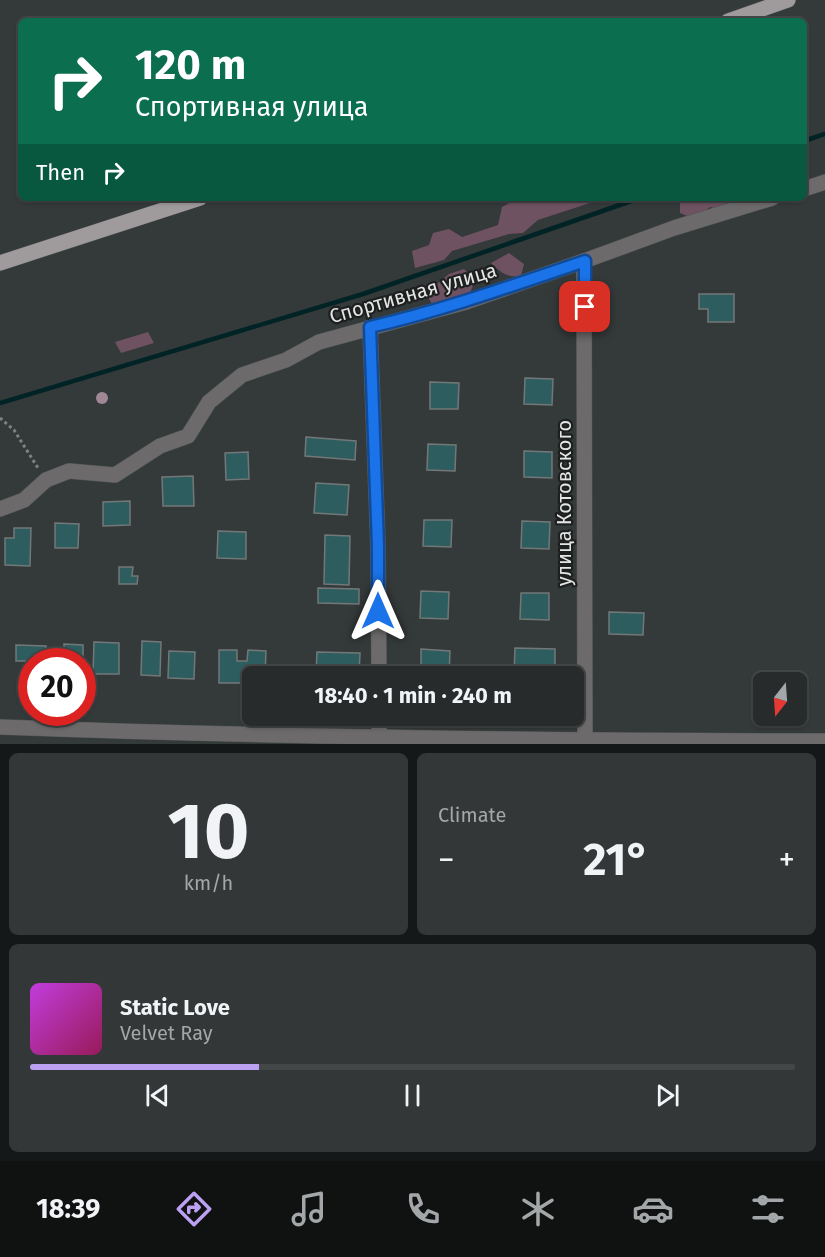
<!DOCTYPE html>
<meta charset="utf-8">
<style>
:root{--surface:#272b2b;--page:#333737;--text:#f1f3f6;--muted:#a4a7a9;--line:#434747;--accent:#bca0f2}
body{margin:0;font-family:"Fira Sans",sans-serif;background:var(--page);color:var(--text);height:100vh;display:flex;flex-direction:column;font-size:22px;white-space:nowrap}
*{box-sizing:border-box;margin:0}
p{font-size:20px;color:var(--muted)}
.icon{flex:none;width:33px;height:33px;fill:none;stroke:currentColor;stroke-width:2;stroke-linecap:round;stroke-linejoin:round}
.map{position:relative;height:744px;overflow:hidden}
.details{display:flex;flex-direction:column;gap:9px;padding:9px;background:#151818;flex:1}
.details>*{flex:none}
.guide{position:absolute;left:18px;top:18px;width:789px;height:183px;border-radius:9px;box-shadow:0 2px 4px #0004,0 0 0 2px var(--line);background:#0b6e4f;color:#fff;overflow:hidden}
.needle{width:39px;rotate:197deg}
.fabs{position:absolute;left:753px;top:672px;display:grid;gap:12px}
.fabs a{display:grid;place-items:center;width:54px;height:54px;border-radius:9px;background:var(--surface);box-shadow:0 2px 4px #0004,0 0 0 2px var(--line);font-size:30px}
.speed{position:absolute;left:18px;top:648px;display:flex;gap:12px;font-size:30px;font-weight:700;text-align:center}
.speed>*{display:grid;place-content:center;width:78px;height:78px;border-radius:50%;background:var(--surface);box-shadow:0 2px 4px #0004,0 0 0 2px var(--line);line-height:1}
.speed .limit{border:9px solid #d22;background:#fff;color:#111}
.pin{position:absolute;display:grid;place-items:center;width:51px;height:51px;color:#fff;margin:-26px;border-radius:12px;box-shadow:0 3px 9px #0006}
.me{position:absolute;width:66px;margin:-33px;rotate:0deg;stroke-linejoin:round;filter:drop-shadow(0 0 4px #0008)}
.turn{display:flex;align-items:center;gap:21px;height:126px;padding:0 18px;font-size:27px}
.turn .icon{width:78px;height:78px;stroke-width:2.5}
.turn b{display:block;font-size:42px;line-height:51px}
.then{display:flex;align-items:center;height:57px;padding:0 18px;background:#0003;gap:12px;font-size:22px}
.big{font-size:45px;font-weight:700;line-height:1.1}
.details .tile{flex:1;display:flex;flex-direction:column;justify-content:center;gap:9px;min-width:0;padding:0 21px;border-radius:9px;background:var(--page)}
.details .dial{align-items:center;gap:0}
.dial b{font-size:78px;line-height:1}
.song{display:flex;align-items:center;gap:18px}
.cover{width:72px;height:72px;border-radius:9px;background:linear-gradient(135deg,hsl(290 70% 55%),hsl(330 70% 35%))}
.played{height:6px;border-radius:3px;background:linear-gradient(90deg,var(--accent) 30%,var(--line) 30%)}
.keys{display:flex;justify-content:space-around;direction:ltr}
.heat{display:flex;justify-content:space-between;align-items:center;font-size:33px;direction:ltr}
.details .tiles{flex:1;display:grid;gap:9px;grid-template-columns:1fr 1fr}
.tile:last-child{grid-column:span 2}
.trip{position:absolute;left:242px;top:666px;width:342px;height:60px;border-radius:9px;background:var(--surface);box-shadow:0 2px 4px #0004,0 0 0 2px var(--line);font-weight:700;line-height:60px;text-align:center}
.tabs{display:flex;height:96px;justify-content:space-around;align-items:center;background:#101111;color:var(--muted)}
.tabs .icon{width:42px;height:42px}
.tabs .on{color:var(--accent)}
.tabs b{font-size:27px;color:var(--text)}
.map>svg:first-child{display:block}
</style>
<div class="map">
<svg width="825" height="744" viewBox="0 0 825 744">
<rect width="100%" height="100%" fill="#343939"/>
<g fill="#6e5261">
<path d="M519 198 548 200 553 198H596V201L538 220 523 233 509 234 452 251 444 260 415 268 412 251 429 245 433 233 449 229 462 237 498 225 502 207Z"/>
<path d="M684 198H733L735 205 721 213 711 207 692 218 680 213V201Z"/>
<path d="M509 253 524 264 521 276C507 278 500 272 491 263Z"/>
<path d="M464 269 475 280 468 299 434 308 426 293 449 274Z"/>
<path d="M148 332 154 343 121 353 115 342Z"/>
</g>
<g fill="none" stroke-linecap="round" stroke-linejoin="round">
<g stroke="#002425" stroke-width="4.5">
<path d="M804 141 825 134"/>
<path d="M0 403 363 294 640 198"/>
</g>
</g>
<g fill="#2e5d5f" stroke="#737778" stroke-width="1.5">
<path d="M699 294H734V322H708V309H699Z"/>
<path d="M525 378 553 379 552 405 524 404Z"/>
<path d="M430 382 459 383 458 409H430Z"/>
<path d="M306 437 356 441 355 460 305 456Z"/>
<path d="M428 444 456 445 455 471 427 470Z"/>
<path d="M524 451 552 452V478L524 477Z"/>
<path d="M248 452 249 479 226 480 225 453Z"/>
<path d="M193 476 194 506H163L162 477Z"/>
<path d="M316 483 349 485 347 515 314 513Z"/>
<path d="M130 501V525L103 526V502Z"/>
<path d="M424 520H452L451 547 423 546Z"/>
<path d="M522 521 550 522 549 549 521 548Z"/>
<path d="M55 523 79 524 78 548H55Z"/>
<path d="M14 528H31L30 566 5 565V538H14Z"/>
<path d="M218 531 246 532V559L217 558Z"/>
<path d="M325 535 350 536 349 585 324 584Z"/>
<path d="M119 567H133L132 576H138L137 584H119Z"/>
<path d="M318 588 359 589V604L318 603Z"/>
<path d="M421 591 449 592 448 619 420 618Z"/>
<path d="M521 593H549V620L520 619Z"/>
<path d="M609 612 644 613 643 635 609 634Z"/>
<path d="M142 641 161 642 160 676 141 675Z"/>
<path d="M94 642 119 643V674H93Z"/>
<path d="M64 644 83 645V672L82 662H64Z"/>
<path d="M16 645 46 646V662H32V672L26 671V661H16Z"/>
<path d="M515 648 555 649V676L514 674Z"/>
<path d="M421 649 450 651 449 676 421 674Z"/>
<path d="M219 650H237V661H247L248 650 266 651 265 676H252V683H219Z"/>
<path d="M169 651 195 652 194 679 168 678Z"/>
<path d="M317 652 360 653 359 676H331V673H316Z"/>
</g>
<g fill="none" stroke-linecap="round" stroke-linejoin="round">
<defs>
<g id="minor">
<path d="M804 189 825 182"/>
<path d="M584 261 585 744"/>
<path d="M370 327 378 546 379 676"/>
<path d="M0 509 24 500 46 480 69 471 115 475 160 446 188 436 209 402 242 375 286 360 319 342 466 302 584 261 674 228 772 198"/>
<path d="M379 716V737"/>
<path d="M0 727C275 737 550 741 825 741"/>
</g>
<g id="major">
<path d="M728 21 788 0"/>
<path d="M0 263 200 198"/>
</g>
</defs>
<use href="#minor" stroke="#505555" stroke-width="16"/>
<use href="#major" stroke="#505555" stroke-width="16"/>
<path stroke="#7f8282" stroke-width="3" stroke-dasharray="3 3" stroke-linecap="butt" d="M0 418 14 430 38 468"/>
<use href="#minor" stroke="#6c6a6b" stroke-width="15"/>
<use href="#major" stroke="#9f9b9d" stroke-width="15"/>
</g>
<circle fill="#a08795" cx="102" cy="398" r="6"/>
<g fill="none" stroke-linecap="round" stroke-linejoin="round">
<defs>
<path id="route" d="M378 611V546L370 327C444 310 514 285 585 261V307"/>
</defs>
<use href="#route" stroke="#114b97" stroke-width="15"/>
<use href="#route" stroke="#1a73e8" stroke-width="10"/>
</g>
<g text-anchor="middle" dominant-baseline="central" stroke-width="4.5" stroke-linejoin="round" paint-order="stroke">
<g font-size="20" fill="#e4e6e6" stroke="#1e2020">
<text transform="translate(413 293) rotate(-16)">Спортивная улица</text>
<text transform="translate(564 503) rotate(-90)">улица Котовского</text>
</g>
</g>
</svg>
<div class="fabs">
<a><svg class="needle" viewBox="-14 -14 28 28"><path d="M0-13l5 13h-10z" fill="#e53935"/><path d="M0 13l5-13h-10z" fill="#a4a7a9"/></svg></a>
</div>
<div class="speed"><div class="limit">20</div></div>
<div class="pin" style="left:585px;top:307px;background:#d93025"><svg class="icon" aria-label="arrive" viewBox="0 0 24 24"><path d="M6 21V4h12l-3 4 3 4H6"/></svg></div>
<svg class="me" style="left:378px;top:611px" viewBox="-20 -20 40 40"><path d="M0-17L14 15 0 8-14 15z" fill="#1a73e8" stroke="#fff" stroke-width="4"/></svg>
<div class="trip">18:40 · 1 min · 240 m</div>
<div class="guide">
<div class="turn"><svg class="icon" aria-label="right" viewBox="0 0 24 24"><path d="M7 20v-9h11M14 6l5 5-5 5"/></svg><div><b>120 m</b>Спортивная улица</div></div>
<div class="then">Then<svg class="icon" aria-label="right" viewBox="0 0 24 24"><path d="M7 20v-9h11M14 6l5 5-5 5"/></svg></div>
</div>
</div>
<section class="details">
<div class="tiles">
<div class="tile dial"><b>10</b><p>km/h</p></div>
<div class="tile"><p>Climate</p>
<div class="heat"><a>−</a><b class="big">21°</b><a>+</a></div>
</div>
<div class="tile">
<div class="song"><i class="cover"></i><div><b>Static Love</b><p>Velvet Ray</p></div></div>
<div class="played"></div>
<div class="keys"><svg class="icon" aria-label="previous" viewBox="0 0 24 24"><path d="M18 5L8 12l10 7zM5 5v14"/></svg><svg class="icon" aria-label="pause" viewBox="0 0 24 24"><path d="M8 5v14M16 5v14"/></svg><svg class="icon" aria-label="next" viewBox="0 0 24 24"><path d="M6 5l10 7-10 7zM19 5v14"/></svg></div>
</div>
</div>
</section>
<nav class="tabs">
<b>18:39</b>
<svg class="icon on" aria-label="directions" viewBox="0 0 24 24"><path d="M12 3l9 9-9 9-9-9zM9 14v-3h6M13 9l2 2-2 2"/></svg>
<svg class="icon" aria-label="music" viewBox="0 0 24 24"><path d="M9 18V5l10-2v13"/><circle cx="6" cy="18" r="3"/><circle cx="16" cy="16" r="3"/></svg>
<svg class="icon" aria-label="phone" viewBox="0 0 24 24"><path d="M5 4h4l2 5-3 2q2 4 5 5l2-3 5 2v4C11 20 4 13 5 4z"/></svg>
<svg class="icon" aria-label="climate" viewBox="0 0 24 24"><path d="M12 3v18M4 7l16 10M4 17L20 7"/></svg>
<svg class="icon" aria-label="car" viewBox="0 0 24 24"><path d="M5 17H2v-5l4-1 3-4h7l3 4 3 1v5h-3M9 17h6M6 11h13"/><circle cx="7" cy="17" r="2"/><circle cx="17" cy="17" r="2"/></svg>
<svg class="icon" aria-label="filters" viewBox="0 0 24 24"><path d="M4 7h16M4 17h16"/><circle cx="9" cy="7" r="2"/><circle cx="15" cy="17" r="2"/></svg>
</nav>
